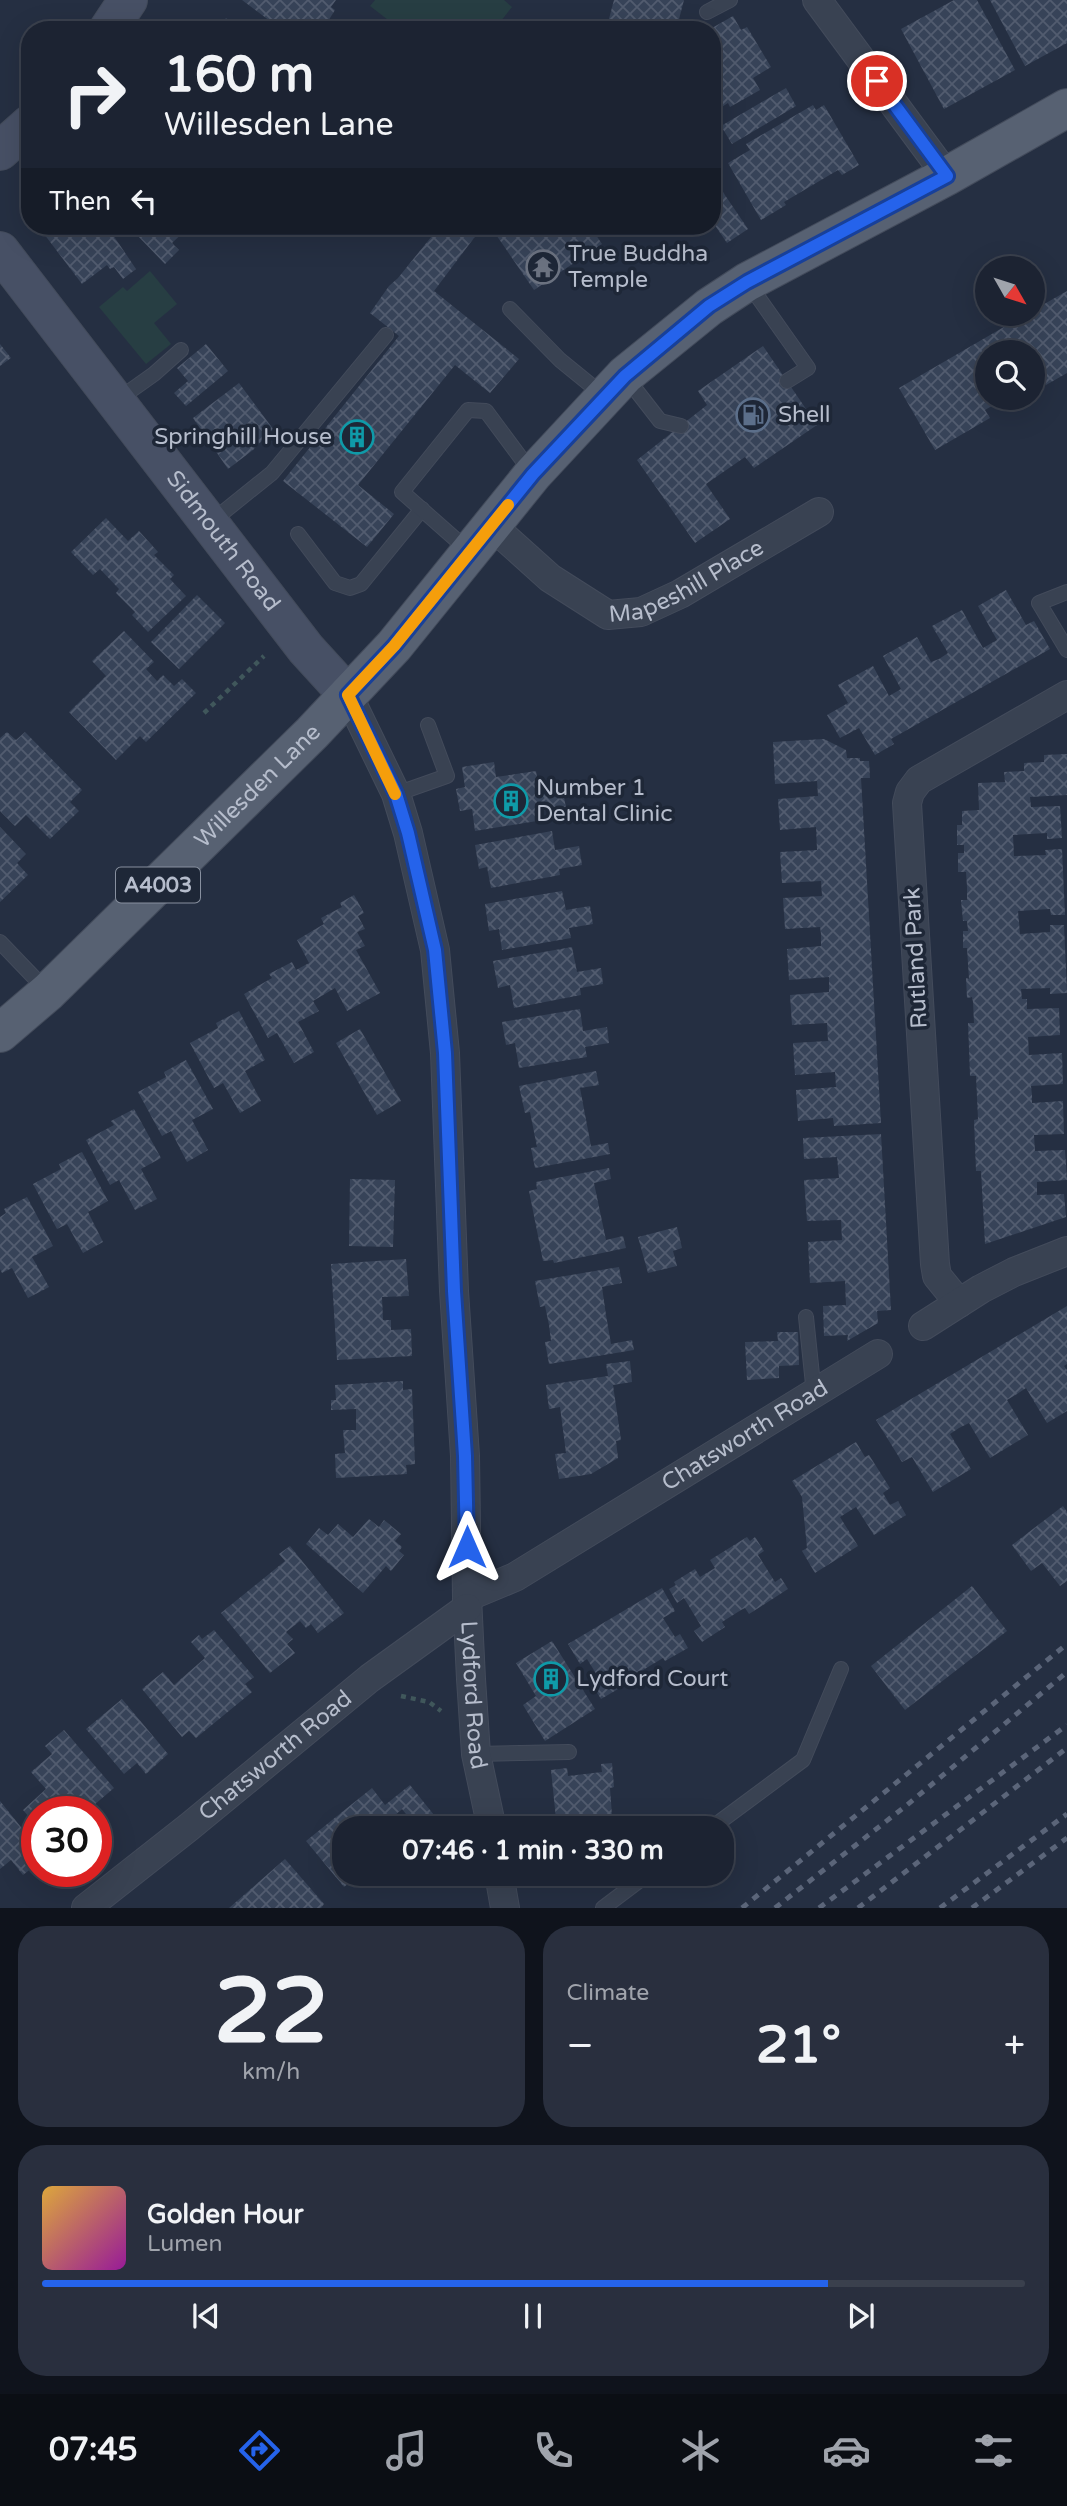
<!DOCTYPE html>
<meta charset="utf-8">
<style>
:root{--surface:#1c2332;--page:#292f3e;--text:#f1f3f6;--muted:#a0a4ac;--line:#3a404d;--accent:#2563eb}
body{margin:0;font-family:"Varela Round",sans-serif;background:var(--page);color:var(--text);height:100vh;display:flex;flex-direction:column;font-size:26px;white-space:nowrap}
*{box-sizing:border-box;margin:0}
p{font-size:23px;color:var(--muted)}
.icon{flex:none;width:38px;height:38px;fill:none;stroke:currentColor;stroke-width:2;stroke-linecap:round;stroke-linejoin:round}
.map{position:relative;height:1908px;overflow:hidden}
.sheet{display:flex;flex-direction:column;gap:18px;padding:18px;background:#0f131c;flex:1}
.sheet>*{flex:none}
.banner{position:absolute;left:21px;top:21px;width:700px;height:214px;border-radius:28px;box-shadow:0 7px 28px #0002,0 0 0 2px var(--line);background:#1c2332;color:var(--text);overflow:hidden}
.needle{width:46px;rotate:129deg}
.buttons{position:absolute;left:975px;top:256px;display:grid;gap:14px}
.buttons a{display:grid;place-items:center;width:70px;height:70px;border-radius:50%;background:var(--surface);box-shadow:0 7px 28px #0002,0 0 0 2px var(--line);font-size:35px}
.speed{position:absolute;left:21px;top:1796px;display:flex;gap:14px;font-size:35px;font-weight:700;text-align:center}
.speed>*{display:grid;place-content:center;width:91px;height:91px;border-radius:50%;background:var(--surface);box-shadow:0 7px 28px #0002,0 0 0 2px var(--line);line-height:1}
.speed .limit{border:10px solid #d22;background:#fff;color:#111}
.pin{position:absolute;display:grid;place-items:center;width:60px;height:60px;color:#fff;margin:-30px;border:4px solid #fff;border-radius:50%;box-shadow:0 2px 7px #0007}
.me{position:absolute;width:77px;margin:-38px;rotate:0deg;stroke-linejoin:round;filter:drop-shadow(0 0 5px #0008)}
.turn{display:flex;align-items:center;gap:24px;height:147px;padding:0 28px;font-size:32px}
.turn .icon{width:91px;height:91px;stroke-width:2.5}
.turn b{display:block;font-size:49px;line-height:60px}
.then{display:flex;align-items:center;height:66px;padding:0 28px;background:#0003;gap:14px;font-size:26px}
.big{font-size:52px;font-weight:800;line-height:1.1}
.sheet .card{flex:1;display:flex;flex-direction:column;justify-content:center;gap:10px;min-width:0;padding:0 24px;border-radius:28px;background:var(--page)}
.sheet .dial{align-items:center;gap:0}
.dial b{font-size:91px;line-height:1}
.song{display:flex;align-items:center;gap:21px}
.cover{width:84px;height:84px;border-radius:10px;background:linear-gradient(135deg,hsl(40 70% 55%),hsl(300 70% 35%))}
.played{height:7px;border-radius:4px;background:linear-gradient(90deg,var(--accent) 80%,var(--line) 80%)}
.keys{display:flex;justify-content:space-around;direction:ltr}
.heat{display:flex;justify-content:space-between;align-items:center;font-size:38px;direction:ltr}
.sheet .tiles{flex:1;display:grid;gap:18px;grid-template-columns:1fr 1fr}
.card:last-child{grid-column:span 2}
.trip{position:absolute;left:332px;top:1816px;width:402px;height:70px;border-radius:28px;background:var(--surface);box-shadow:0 7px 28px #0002,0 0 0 2px var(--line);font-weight:800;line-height:70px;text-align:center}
.menu{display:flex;height:112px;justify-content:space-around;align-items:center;background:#0b0e14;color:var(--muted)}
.menu .icon{width:49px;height:49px}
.menu .active{color:var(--accent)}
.menu b{font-size:32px;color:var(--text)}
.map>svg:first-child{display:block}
</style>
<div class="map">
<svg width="1067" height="1908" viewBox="0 0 1067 1908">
<defs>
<pattern id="building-cross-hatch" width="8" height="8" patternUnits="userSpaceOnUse" patternTransform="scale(1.75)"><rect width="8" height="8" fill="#374358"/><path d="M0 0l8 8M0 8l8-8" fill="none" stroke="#525c6f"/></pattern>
</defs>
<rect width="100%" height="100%" fill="#252f42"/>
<g fill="#273e43">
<path d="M375 0H504L512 7 494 30H401L370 6Z"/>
<path d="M150 271 177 304 154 323 171 344 146 364 99 307 123 287 127 291Z"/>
</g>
<g fill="url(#building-cross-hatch)">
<path d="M242 0H336L331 7 335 10 325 26 330 30H282Z"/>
<path d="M614 0H684L678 23 660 19 657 30H606Z"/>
<path d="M954 0H977L1015 70 944 109 901 29Z"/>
<path d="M990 0H1067V43L1025 66Z"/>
<path d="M733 16 741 30 747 27 771 67 753 78 760 90 730 107 728 103 712 113V28Z"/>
<path d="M226 18 239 28 245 20 259 30H217Z"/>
<path d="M786 88 796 106 732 144 721 126Z"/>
<path d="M813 105 816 110 824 105 859 165 842 175 838 170 784 202 786 205 761 220 728 163 750 150 746 144Z"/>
<path d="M712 176 748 229 727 243 712 221Z"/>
<path d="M43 226H107L136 269 123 279 114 267 110 269 107 265 82 284 41 230 44 227Z"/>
<path d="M144 226H190L172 243 179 250 165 264 136 234Z"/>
<path d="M440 226H483L434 291 519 359 490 393 455 365 358 485 394 514 367 547 283 481 399 336 370 313 389 286 398 278Z"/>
<path d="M490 226H590L602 244 534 290Z"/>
<path d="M1067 291V373L1046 385 1042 377 1032 382V352H987V397H1007L985 410 990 418 935 450 899 388 1028 313H1032V311Z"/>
<path d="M0 344 11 358 0 366Z"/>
<path d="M206 344 228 371 186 406 174 393 188 381 177 368Z"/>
<path d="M763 346 817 425 754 468 745 457 706 484 730 519 695 543 637 460 707 405 698 391Z"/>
<path d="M239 383 273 429 253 450 228 469 193 418Z"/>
<path d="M106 518 128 541 139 531 158 552 154 555 174 575 170 579 186 596 148 632 132 615 135 612 116 593 119 589 100 569 93 575 71 552Z"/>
<path d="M1006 590 1026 625 1034 621 1050 649 891 739 894 744 875 755 859 728 840 738 827 715 848 703 838 685 873 666 889 696 901 689 883 656 917 637 931 662 939 659 948 653 932 626 962 610 983 648 997 640 978 606Z"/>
<path d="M197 595 225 623 179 669 151 642Z"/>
<path d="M124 631 154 662 146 669 157 681 163 675 174 686 182 679 196 693 146 742 140 736 116 760 69 712 106 676 92 661Z"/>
<path d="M7 732 16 740 25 732 82 790 70 802 79 811 50 839 26 815 15 826 0 811V738Z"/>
<path d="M824 739 846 750 847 758H860V761H869L870 778H861L881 1123 834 1126 833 1118 798 1121 796 1090 836 1087 835 1072 795 1075 793 1043 828 1041 827 1023 792 1025 790 995 829 992V977L789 980 787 949 821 946V934L820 927 785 929 783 898 822 896 821 881 782 883 780 852 817 850 816 827 780 830 778 799 818 796 817 781 775 784 773 742Z"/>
<path d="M1067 754V795L1030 797 1031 807 1060 806 1062 838 1047 839V833L1013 835 1014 856 1046 855 1045 850 1062 849 1065 915H1051L1050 909 1018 911 1020 934 1050 932V925H1064L1067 993 1050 994V988L1021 989 1022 999H1027V1009L1059 1008 1060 1035 1028 1037 1029 1055 1062 1053 1063 1084 1031 1086 1032 1095V1103L1063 1101 1064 1134 1034 1135 1035 1151 1065 1150 1067 1180 1037 1182V1195L1064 1194 1066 1217 985 1244 981 1171H976L974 1120 978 1119 976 1076H970L969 1049 968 1023H974L973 1002 972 997 967 998 966 978 969 979 968 964 967 948H963V931H968L967 921H963L961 900H967V887L966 872H958V853H964V845H957V825H962V811L979 810 978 783 1005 782 1004 772 1024 771V763L1044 762V755Z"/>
<path d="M494 762 496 777 536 771 540 795 563 791 566 808 542 811 543 820 475 831 472 809 460 811 456 789 465 787 462 767Z"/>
<path d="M0 827 26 854 17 863 28 875 0 902Z"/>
<path d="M552 831 555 850 579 846 582 865 559 869 560 875 491 888 487 867 479 869 475 845Z"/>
<path d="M562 891 566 910 590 906 593 924 569 928 571 938 502 950 499 929 489 931 485 904Z"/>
<path d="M354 895 364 913 358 916 365 929 357 932 365 946 356 950 380 993 347 1011 335 988 313 1001 319 1011 298 1022 314 1052 294 1063 277 1033 268 1038 244 994 272 978 269 974 292 962 296 970 309 963 297 940 324 924 321 918 342 907 340 903Z"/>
<path d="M572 947 577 972 601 968 603 984 580 988 581 995 514 1008 510 985 498 988 493 961Z"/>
<path d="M580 1009 583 1031 607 1027 609 1043 585 1047 587 1057 519 1068 515 1043 506 1045 502 1022Z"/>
<path d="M239 1011 265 1060 245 1071 261 1101 240 1113 223 1083 214 1088 190 1043 218 1028 216 1023Z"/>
<path d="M360 1029 401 1101 377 1115 336 1043Z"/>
<path d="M186 1060 213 1109 192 1120 208 1150 187 1162 171 1131 162 1136 138 1092 166 1077 164 1072Z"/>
<path d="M596 1071 599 1085 580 1088 591 1146 608 1143 610 1154 535 1168 531 1148 537 1147 530 1112 525 1113 519 1086Z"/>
<path d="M134 1109 161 1158 141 1169 157 1199 135 1210 119 1180 110 1185 86 1140 114 1125 111 1121Z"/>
<path d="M881 1134 891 1310 877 1311 878 1323 847 1341 848 1335 824 1336 823 1306 846 1305 845 1281 810 1283 808 1242 842 1240 841 1220 807 1221 804 1180 839 1178 837 1157 804 1159 803 1138Z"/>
<path d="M82 1152 108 1201 88 1212 103 1242 83 1253 67 1224 57 1229 33 1184 61 1169 59 1164Z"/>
<path d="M609 1168 611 1179 594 1183 606 1240 623 1236 626 1248 554 1263 553 1260 543 1261 529 1191 537 1189 536 1182Z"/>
<path d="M350 1179 395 1180 393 1247 349 1246Z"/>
<path d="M27 1197 53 1246 32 1257 49 1287 28 1298 12 1268 2 1273 0 1269V1217L6 1213 4 1209Z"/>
<path d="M677 1227 682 1248 673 1251 677 1266 648 1273 638 1237Z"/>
<path d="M406 1259 409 1296 382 1297 383 1320H391V1330L411 1329 412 1356 337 1360 331 1264Z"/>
<path d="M619 1267 622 1283 602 1287 606 1315 611 1344 632 1340 634 1350 549 1364 545 1342 551 1341 549 1325 545 1306 540 1307 535 1281Z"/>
<path d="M1067 1306V1364L1064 1366 1067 1370V1411L1047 1423 1026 1388 1017 1394 1007 1400 1028 1435 990 1458 969 1423 959 1428 950 1434 971 1469 933 1492 912 1457 902 1462 876 1420Z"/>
<path d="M777 1332H798L799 1365 779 1366V1378L747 1380 745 1342 778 1341Z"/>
<path d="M630 1361 632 1382 613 1385 621 1440 616 1441 618 1458 591 1474 559 1479 555 1454 566 1453 560 1407 549 1409 546 1385 608 1376 606 1364Z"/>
<path d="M403 1381V1390L412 1389 415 1464 406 1465 407 1474 336 1478 335 1454 345 1453 343 1430H356V1409L331 1410V1400H336L335 1385Z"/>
<path d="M856 1442 865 1457 869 1455 890 1488 883 1493 890 1505 898 1501 906 1515 874 1535 856 1507 840 1517 858 1546 815 1573 802 1551 807 1548 802 1497 792 1481Z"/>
<path d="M1063 1506 1067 1512V1581L1060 1586 1042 1563 1031 1571 1012 1545Z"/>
<path d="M369 1519 379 1527 384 1520 401 1534 395 1541 402 1547 399 1551 404 1555 391 1571 386 1566 363 1593 306 1544 319 1528 328 1535 338 1524 353 1537Z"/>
<path d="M747 1537 750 1541 755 1537 764 1551 758 1555 775 1582 781 1578 788 1589 749 1614 745 1608 741 1610 722 1622 725 1627 702 1642 694 1631 701 1626 684 1598 677 1603 669 1589 676 1585 674 1582 695 1569 700 1577 715 1568 710 1560Z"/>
<path d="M290 1546 344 1613 318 1633 311 1624 306 1628 300 1621 286 1632 293 1639 287 1644 295 1653 270 1673 221 1613 285 1561 279 1554Z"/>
<path d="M972 1586 1007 1631 905 1710 871 1666Z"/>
<path d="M662 1588 675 1611 663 1618 675 1637 680 1634 688 1648 665 1661 663 1658 623 1682 625 1685 601 1699 594 1688 602 1683 587 1659 580 1664 568 1644Z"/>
<path d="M214 1630 254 1677 245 1684 252 1692 196 1738 189 1731 182 1737 142 1689 163 1672 174 1685 205 1658 191 1642 199 1635 202 1639Z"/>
<path d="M552 1641 595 1709 545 1741 523 1705 536 1696 516 1663Z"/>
<path d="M122 1699 168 1754 146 1774 137 1763 124 1774 86 1729Z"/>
<path d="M64 1730 114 1788 87 1811H37V1826L23 1810 46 1789 31 1772 52 1754 45 1746Z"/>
<path d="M612 1763 614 1787 610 1788 613 1829H557L551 1770 567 1768 568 1776 602 1772 601 1764Z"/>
<path d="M410 1785 434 1815 417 1828 402 1809 394 1816 404 1829H345V1874H360L344 1887 306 1841 372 1788 385 1805Z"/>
<path d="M0 1801 37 1847V1864L23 1875 11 1860 0 1869Z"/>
<path d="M285 1859 324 1904 321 1908H229Z"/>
</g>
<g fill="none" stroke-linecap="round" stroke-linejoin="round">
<defs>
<g id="lane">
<path d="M707 12 730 0"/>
<path d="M748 283 808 368 787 381"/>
<path d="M510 309 560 360 603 395"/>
<path d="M625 376 660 421 681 426"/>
<path d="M116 401 154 374 181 350"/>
<path d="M211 522 272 473 386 335"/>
<path d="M298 534 335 583 350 588 361 584 422 509"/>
<path d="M470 552 402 492 468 410 486 411 532 473"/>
<path d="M1067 592 1039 603 1067 650"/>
<path d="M396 794 447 776 428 725"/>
<path d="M0 942 47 991"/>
<path d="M806 1317 814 1394"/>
<path d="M476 1754 569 1752"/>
<path d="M710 1829 803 1760 841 1669"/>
<path d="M603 1908 648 1874"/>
</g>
<g id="street">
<path d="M817 0 947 176"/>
<path id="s1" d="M491 525 550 578 608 615 641 612 680 594 819 512"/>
<path id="s2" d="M348 695 396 794 408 833 435 950 445 1053 454 1291 465 1456 467 1597 471 1679 476 1754 492 1829"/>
<path d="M959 1303 937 1276 935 1264 907 803 910 792 919 780 1067 695"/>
<path d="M923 1326 981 1289 1014 1272 1067 1251"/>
<path id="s3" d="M467 1597 515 1577 878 1354"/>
<path d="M499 1874 505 1908"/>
<path id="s4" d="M86 1908 189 1827 370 1678 467 1608"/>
</g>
<g id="secondary">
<path d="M108 30 128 0"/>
<path d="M0 151 30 124"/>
<path id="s5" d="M0 251 306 649 348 695"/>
</g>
<g id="primary">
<path id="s6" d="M0 1033 48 992 312 733 394 646 533 474 625 375 709 307 747 282 947 176 1067 108"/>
</g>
</defs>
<use href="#lane" stroke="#434b5b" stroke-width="16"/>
<use href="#street" stroke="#434b5b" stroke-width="30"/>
<use href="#secondary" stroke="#434b5b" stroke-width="40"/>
<use href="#primary" stroke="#434b5b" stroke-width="40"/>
<g stroke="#40575b" stroke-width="4.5" stroke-dasharray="5 5" stroke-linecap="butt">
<path d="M204 713 264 656"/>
<path d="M401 1696 429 1702 441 1711"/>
</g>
<use href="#lane" stroke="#394252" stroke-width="14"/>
<use href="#street" stroke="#394252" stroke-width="28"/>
<use href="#secondary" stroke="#475065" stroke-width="38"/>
<use href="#primary" stroke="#576172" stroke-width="38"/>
<g stroke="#5b6579" stroke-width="5" stroke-dasharray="7 7" stroke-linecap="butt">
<path d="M742 1908 1067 1644"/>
<path d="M775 1908 907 1805 1067 1672"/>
<path d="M819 1908 1067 1725"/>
<path d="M858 1908 1067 1748"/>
<path d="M940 1908 1067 1814"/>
<path d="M972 1908 1067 1838"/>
</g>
</g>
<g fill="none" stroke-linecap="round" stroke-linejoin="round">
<defs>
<path id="route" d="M467 1547 465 1456 454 1291 445 1053 435 950 408 833 396 794 348 695 394 646 533 474 625 376 709 306 747 282 947 176 877 81"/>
</defs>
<use href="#route" stroke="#184099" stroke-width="18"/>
<use href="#route" stroke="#2563eb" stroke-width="12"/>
<path stroke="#f59e0b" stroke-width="12" d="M395 794 348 695 394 646 508 505"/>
</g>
<defs>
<symbol id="temple-ring" viewBox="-11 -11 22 22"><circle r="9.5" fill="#1e2737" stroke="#6b7280" stroke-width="1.5"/><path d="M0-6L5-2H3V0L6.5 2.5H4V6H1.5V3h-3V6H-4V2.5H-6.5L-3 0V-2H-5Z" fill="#6b7280"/></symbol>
<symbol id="fuel-ring" viewBox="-11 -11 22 22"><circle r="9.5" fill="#1e2737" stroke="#5c6f8a" stroke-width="1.5"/><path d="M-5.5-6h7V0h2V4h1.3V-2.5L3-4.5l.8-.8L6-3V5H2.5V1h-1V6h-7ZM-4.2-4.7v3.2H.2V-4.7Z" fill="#5c6f8a"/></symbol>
<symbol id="building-ring" viewBox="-11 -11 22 22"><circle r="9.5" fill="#1e2737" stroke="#0f9aa8" stroke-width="1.5"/><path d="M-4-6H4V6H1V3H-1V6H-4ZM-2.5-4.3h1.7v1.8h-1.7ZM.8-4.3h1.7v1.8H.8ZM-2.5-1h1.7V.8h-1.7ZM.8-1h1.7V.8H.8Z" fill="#0f9aa8"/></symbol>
</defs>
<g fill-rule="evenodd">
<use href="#temple-ring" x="524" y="248" width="38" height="38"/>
<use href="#fuel-ring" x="734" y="396" width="38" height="38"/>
<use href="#building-ring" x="338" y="418" width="38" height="38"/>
<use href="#building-ring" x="492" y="782" width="38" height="38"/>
<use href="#building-ring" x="532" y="1660" width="38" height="38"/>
</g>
<g text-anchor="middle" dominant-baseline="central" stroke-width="7" stroke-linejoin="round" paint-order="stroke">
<rect fill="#1e2737" stroke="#88909f" stroke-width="2" x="116" y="867.5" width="84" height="35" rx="5"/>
<g font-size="21" font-weight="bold" fill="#b6bdcc">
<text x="158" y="885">A4003</text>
</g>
<g font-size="23" fill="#b6bdcc" stroke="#1e2737" text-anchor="start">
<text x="568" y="254">True Buddha<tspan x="568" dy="26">Temple</tspan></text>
<text x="778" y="415">Shell</text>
<text x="332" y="437" text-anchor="end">Springhill House</text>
<text x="536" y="788">Number 1<tspan x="536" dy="26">Dental Clinic</tspan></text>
<text x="576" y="1679">Lydford Court</text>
</g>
<g font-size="23" fill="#b6bdcc" stroke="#1e2737">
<text stroke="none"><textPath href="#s5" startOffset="366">Sidmouth Road</textPath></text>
<text stroke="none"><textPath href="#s1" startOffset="234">Mapeshill Place</textPath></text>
<text stroke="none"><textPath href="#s6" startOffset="357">Willesden Lane</textPath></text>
<text transform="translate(916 958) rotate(-93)">Rutland Park</text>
<text stroke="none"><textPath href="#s3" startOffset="322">Chatsworth Road</textPath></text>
<text stroke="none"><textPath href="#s2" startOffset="1017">Lydford Road</textPath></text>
<text stroke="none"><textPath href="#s4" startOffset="243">Chatsworth Road</textPath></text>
</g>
</g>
</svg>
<div class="buttons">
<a><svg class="needle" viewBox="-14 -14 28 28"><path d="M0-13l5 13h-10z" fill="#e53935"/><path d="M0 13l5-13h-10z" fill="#a0a4ac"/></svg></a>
<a><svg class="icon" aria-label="search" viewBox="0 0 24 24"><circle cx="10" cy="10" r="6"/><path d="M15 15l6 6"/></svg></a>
</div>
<div class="speed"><div class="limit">30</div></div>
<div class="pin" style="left:877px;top:81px;background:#d93025"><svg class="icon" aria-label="arrive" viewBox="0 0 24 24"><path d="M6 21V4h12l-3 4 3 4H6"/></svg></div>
<svg class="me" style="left:467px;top:1547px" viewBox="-20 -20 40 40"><path d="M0-17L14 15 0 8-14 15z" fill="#2563eb" stroke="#fff" stroke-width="4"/></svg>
<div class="trip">07:46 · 1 min · 330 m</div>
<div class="banner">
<div class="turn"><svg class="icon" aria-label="right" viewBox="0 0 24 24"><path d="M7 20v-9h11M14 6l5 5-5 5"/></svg><div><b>160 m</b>Willesden Lane</div></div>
<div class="then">Then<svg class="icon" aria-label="left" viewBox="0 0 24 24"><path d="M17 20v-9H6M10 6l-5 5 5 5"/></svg></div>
</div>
</div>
<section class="sheet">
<div class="tiles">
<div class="card dial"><b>22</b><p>km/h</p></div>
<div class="card"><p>Climate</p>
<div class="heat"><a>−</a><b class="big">21°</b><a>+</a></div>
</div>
<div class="card">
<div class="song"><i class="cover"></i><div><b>Golden Hour</b><p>Lumen</p></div></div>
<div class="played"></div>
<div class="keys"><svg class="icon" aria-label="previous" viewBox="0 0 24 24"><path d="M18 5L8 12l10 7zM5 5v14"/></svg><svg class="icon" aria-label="pause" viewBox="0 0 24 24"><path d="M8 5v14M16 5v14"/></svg><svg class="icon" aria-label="next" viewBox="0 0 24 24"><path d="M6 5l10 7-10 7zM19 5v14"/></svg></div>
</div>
</div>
</section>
<nav class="menu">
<b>07:45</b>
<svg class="icon active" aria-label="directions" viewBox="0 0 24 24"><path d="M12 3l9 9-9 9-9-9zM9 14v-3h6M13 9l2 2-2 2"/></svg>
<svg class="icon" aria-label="music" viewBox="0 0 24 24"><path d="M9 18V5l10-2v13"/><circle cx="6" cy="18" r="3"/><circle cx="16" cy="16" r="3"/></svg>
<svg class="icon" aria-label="phone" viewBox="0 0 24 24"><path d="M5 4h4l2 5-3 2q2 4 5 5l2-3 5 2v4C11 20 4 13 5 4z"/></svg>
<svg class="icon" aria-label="climate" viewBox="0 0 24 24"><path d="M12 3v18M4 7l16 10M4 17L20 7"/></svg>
<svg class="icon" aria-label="car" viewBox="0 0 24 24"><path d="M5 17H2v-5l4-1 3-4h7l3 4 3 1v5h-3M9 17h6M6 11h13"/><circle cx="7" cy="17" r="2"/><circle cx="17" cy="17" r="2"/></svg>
<svg class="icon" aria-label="filters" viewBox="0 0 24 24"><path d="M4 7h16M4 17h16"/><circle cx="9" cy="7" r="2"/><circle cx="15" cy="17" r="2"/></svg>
</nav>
